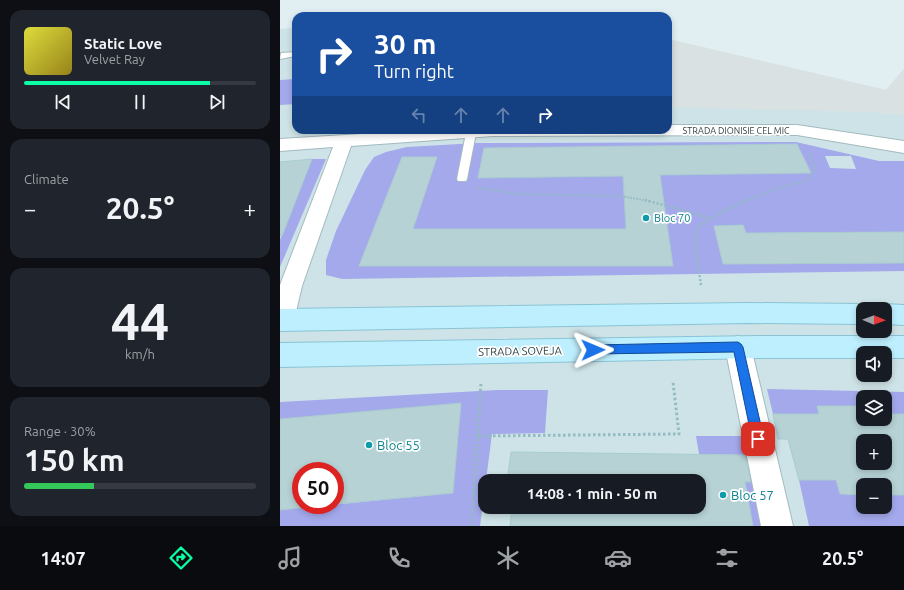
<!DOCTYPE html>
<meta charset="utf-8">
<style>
:root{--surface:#171b24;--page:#20242c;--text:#f1f3f6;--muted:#9ea1a6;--line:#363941;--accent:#0bffa6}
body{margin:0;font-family:Ubuntu,sans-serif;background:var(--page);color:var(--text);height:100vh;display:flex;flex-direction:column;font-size:15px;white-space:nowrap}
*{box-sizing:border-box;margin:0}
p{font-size:13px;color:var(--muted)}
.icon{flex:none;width:22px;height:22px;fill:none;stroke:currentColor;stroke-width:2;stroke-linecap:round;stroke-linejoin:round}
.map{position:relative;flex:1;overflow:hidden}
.drawer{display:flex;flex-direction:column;gap:10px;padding:10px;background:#0d0f14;width:280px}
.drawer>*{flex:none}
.hud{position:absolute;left:12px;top:12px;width:380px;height:122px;border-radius:12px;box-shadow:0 2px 6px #0003;background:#1a4fa0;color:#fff;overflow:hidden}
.needle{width:26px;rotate:91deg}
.controls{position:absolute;left:576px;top:302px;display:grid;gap:8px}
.controls a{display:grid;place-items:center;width:36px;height:36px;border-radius:8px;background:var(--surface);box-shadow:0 2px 6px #0003;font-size:20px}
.speed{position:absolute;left:12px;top:462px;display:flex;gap:8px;font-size:20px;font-weight:700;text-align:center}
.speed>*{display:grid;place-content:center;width:52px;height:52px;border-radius:50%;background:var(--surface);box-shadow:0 2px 6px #0003;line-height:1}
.speed .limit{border:6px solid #d22;background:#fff;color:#111}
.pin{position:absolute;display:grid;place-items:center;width:34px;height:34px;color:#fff;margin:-17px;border-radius:8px;box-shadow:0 2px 6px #0006}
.me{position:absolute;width:44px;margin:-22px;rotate:89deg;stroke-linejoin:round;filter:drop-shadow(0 0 3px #0008)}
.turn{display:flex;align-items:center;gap:14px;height:84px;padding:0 16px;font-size:18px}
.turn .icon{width:52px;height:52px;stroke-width:2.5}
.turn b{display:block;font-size:28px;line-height:34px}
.lanes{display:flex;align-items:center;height:38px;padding:0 16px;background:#0003;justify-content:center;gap:20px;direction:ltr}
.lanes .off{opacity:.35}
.big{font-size:30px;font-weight:600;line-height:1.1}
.drawer .widget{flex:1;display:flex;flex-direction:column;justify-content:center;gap:6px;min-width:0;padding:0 14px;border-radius:12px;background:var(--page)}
.drawer .dial{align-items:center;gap:0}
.dial b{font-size:52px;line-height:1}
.song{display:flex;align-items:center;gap:12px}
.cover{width:48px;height:48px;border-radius:6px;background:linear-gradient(135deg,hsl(60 70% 55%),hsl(50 70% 35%))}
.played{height:4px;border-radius:2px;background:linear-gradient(90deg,var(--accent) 80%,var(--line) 80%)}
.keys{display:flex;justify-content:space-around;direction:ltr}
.heat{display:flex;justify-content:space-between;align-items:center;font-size:22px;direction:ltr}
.charge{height:6px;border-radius:3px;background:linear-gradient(90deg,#34c759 30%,var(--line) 0)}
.trip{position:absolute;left:198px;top:474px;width:228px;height:40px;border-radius:12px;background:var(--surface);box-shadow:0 2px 6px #0003;font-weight:600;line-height:40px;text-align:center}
.tab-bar{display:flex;height:64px;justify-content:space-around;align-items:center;background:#090b0e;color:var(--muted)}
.tab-bar .icon{width:28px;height:28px}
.tab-bar .on{color:var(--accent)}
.tab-bar b{font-size:18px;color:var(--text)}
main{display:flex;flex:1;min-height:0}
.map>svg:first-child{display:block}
</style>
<main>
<section class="drawer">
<div class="widget">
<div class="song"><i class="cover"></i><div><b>Static Love</b><p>Velvet Ray</p></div></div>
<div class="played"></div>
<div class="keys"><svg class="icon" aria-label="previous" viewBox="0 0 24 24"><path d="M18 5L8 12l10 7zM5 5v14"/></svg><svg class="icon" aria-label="pause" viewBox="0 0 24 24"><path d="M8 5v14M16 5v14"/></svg><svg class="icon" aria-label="next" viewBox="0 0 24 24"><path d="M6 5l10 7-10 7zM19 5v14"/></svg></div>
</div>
<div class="widget"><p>Climate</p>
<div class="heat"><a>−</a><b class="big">20.5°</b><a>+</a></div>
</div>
<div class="widget dial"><b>44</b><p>km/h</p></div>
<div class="widget"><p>Range · 30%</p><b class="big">150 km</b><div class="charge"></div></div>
</section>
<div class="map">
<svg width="624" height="526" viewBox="0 0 624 526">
<rect width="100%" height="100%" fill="#e1eff2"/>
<path fill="#cee3e7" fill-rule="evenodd" d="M16 28V130H388V39L606 90 624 69V526H0V29ZM583 309H605V331H583ZM583 353H605V375H583ZM583 397H605V419H583ZM583 441H605V463H583ZM21 471H55V505H21ZM205 481H419V507H205ZM583 485H605V507H583Z"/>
<g fill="#a4a9ec" fill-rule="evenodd">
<path d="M16 79V104L0 105V80Z"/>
<path d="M516 142 599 161H624V232L466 233 463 225 434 226 443 264 624 263V271L62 279 46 275V260L56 231 85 170 94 157 106 152 127 147 197 143ZM517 144 530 173 198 177 204 148ZM545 156H571L576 169 550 168ZM122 157H156L133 229H346L392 266H79Z"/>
<path d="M32 159H46L0 267V240Z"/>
<path d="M487 389 624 392V414H610L605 406V397H583V406H537L539 414H493Z"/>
<path d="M217 390H268L265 433 212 434 200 526H0V510L173 493 0 419V402Z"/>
<path d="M416 436H470L485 526H473L465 482H472L468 455 419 454Z"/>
<path d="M519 480H556L561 494 583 495V507H605V495H624V526H529Z"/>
</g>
<path fill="#dae1e2" d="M388 39 606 90 624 69V115L589 112 388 107Z"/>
<g fill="#b6d2d5" stroke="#a8ccd0" fill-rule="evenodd">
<path d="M517 144 531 173 380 175 393 266H79L122 157H157L133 229H346L343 176 198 178 204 148Z"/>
<path d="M32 159 2 236H0V162Z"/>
<path d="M463 225 466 233 624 232V263L443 264 434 226Z"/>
<path d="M181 403 173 493 55 504V471H21V505H47L0 510V419Z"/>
<path d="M537 406H583V419H605V406H607L610 414H624V495H605V485H583V495L560 494 556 480H519L508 439H498L493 414H539ZM583 441H605V463H583Z"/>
<path d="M231 452 465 455 471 482H465L473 526H230L232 507H419V481H227Z"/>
</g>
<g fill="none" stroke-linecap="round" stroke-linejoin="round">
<defs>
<g id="service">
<path d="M16 52V56L0 59 1 53Z"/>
<path d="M191 130 196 133 187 179 186 181H178L177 179 186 133Z"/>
</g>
<g id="minor">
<path d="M388 125H517L624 141V153L517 135 213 136 71 146 22 286 14 320 11 327 0 330V285L53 147 0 151V139L147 130H388Z"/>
<path d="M458 336 467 339 471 347 513 526H481L445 347 449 339Z"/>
</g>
<g id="secondary">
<path d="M468 303 583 304 591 307 593 309H583V324L468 323 0 331V309Z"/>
<path d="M605 304 624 305V325L605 324V309H595L597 307Z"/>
<path d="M479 336H624V358H605V353H583V358H479L0 367V343Z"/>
</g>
</defs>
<use href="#service" stroke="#a3babe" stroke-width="2"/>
<use href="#minor" stroke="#a3babe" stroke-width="2"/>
<use href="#secondary" stroke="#89c4d4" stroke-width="2"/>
<g stroke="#92bbc2" stroke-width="2" stroke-dasharray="1.5 1.5" stroke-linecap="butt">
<path d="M198 188 239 194 340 196 369 201"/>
<path d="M465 201 499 188 529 180 535 168 529 152"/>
</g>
<g stroke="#92bbc2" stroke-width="2.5" stroke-dasharray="2 2" stroke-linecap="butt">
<path d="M365 200 430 218"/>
<path d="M421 285 416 252 417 227 444 211 467 200"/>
</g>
<g stroke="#92bbc2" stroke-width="3" stroke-dasharray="2.5 2.5" stroke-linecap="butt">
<path d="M198 436 399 434 393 382"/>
<path d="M192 526 201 383"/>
</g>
<use href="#service" fill="#fff" fill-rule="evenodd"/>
<use href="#minor" fill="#fff" fill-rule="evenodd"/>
<use href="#secondary" fill="#beefff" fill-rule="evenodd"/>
</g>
<path fill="#1a73e8" stroke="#114b97" d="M458 342 461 344 463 347 484 439 482 443 478 445 474 443 472 439 454 352 313 354 310 353 308 350 310 346 313 345Z"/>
<g fill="#0f9aa8" stroke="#fff" stroke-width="1.5">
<circle cx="366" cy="218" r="4"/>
<circle cx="89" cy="445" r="4"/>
<circle cx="443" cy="495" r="4"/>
</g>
<g text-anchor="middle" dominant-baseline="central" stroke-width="3.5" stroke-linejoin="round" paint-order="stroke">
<g font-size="9" fill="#314244" stroke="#fff">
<text x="456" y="131">STRADA DIONISIE CEL MIC</text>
</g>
<g font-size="11" fill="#0d838f" stroke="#fff" text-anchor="start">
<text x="374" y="218">Bloc 70</text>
</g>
<g font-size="11" fill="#314244" stroke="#fff">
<text transform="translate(240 351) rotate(-1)">STRADA SOVEJA</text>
</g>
<g font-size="13" fill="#0d838f" stroke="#fff" text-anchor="start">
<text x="97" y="445">Bloc 55</text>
<text x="451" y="495">Bloc 57</text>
</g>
</g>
</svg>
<div class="controls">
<a><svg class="needle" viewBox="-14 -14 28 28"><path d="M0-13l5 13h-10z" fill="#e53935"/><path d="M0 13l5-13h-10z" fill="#9ea1a6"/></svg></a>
<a><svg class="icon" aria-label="sound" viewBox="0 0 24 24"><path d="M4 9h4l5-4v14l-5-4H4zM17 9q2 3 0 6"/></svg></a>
<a><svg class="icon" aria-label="layers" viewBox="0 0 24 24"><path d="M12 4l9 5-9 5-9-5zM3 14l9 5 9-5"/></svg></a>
<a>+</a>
<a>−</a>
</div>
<div class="speed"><div class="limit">50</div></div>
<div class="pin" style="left:478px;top:439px;background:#d93025"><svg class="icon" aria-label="arrive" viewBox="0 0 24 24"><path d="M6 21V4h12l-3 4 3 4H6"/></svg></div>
<svg class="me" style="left:313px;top:350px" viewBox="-20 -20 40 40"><path d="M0-17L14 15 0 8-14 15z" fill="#1a73e8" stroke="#fff" stroke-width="4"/></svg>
<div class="trip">14:08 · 1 min · 50 m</div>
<div class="hud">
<div class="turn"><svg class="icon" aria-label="right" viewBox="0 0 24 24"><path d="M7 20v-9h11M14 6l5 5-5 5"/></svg><div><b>30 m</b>Turn right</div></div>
<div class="lanes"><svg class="icon off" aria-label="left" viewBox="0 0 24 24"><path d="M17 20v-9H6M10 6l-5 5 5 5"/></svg><svg class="icon off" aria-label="ahead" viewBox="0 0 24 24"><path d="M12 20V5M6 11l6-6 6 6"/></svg><svg class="icon off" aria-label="ahead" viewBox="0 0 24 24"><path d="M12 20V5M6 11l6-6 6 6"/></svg><svg class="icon" aria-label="right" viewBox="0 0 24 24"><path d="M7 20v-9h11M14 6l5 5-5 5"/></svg></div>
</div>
</div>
</main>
<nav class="tab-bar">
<b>14:07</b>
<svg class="icon on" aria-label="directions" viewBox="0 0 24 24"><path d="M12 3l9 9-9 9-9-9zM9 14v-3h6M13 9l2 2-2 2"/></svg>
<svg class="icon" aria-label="music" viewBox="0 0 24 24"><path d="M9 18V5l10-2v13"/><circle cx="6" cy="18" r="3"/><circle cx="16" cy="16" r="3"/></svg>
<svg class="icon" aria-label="phone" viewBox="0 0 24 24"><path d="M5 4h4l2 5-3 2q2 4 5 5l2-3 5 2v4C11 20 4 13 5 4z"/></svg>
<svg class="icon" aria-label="climate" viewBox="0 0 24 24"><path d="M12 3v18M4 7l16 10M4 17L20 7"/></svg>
<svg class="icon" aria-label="car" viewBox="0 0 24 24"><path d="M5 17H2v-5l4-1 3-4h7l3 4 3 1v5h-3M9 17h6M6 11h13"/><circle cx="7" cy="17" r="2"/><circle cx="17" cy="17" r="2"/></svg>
<svg class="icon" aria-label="filters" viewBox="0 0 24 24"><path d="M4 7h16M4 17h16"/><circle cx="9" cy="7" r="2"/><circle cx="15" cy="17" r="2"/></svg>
<b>20.5°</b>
</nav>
